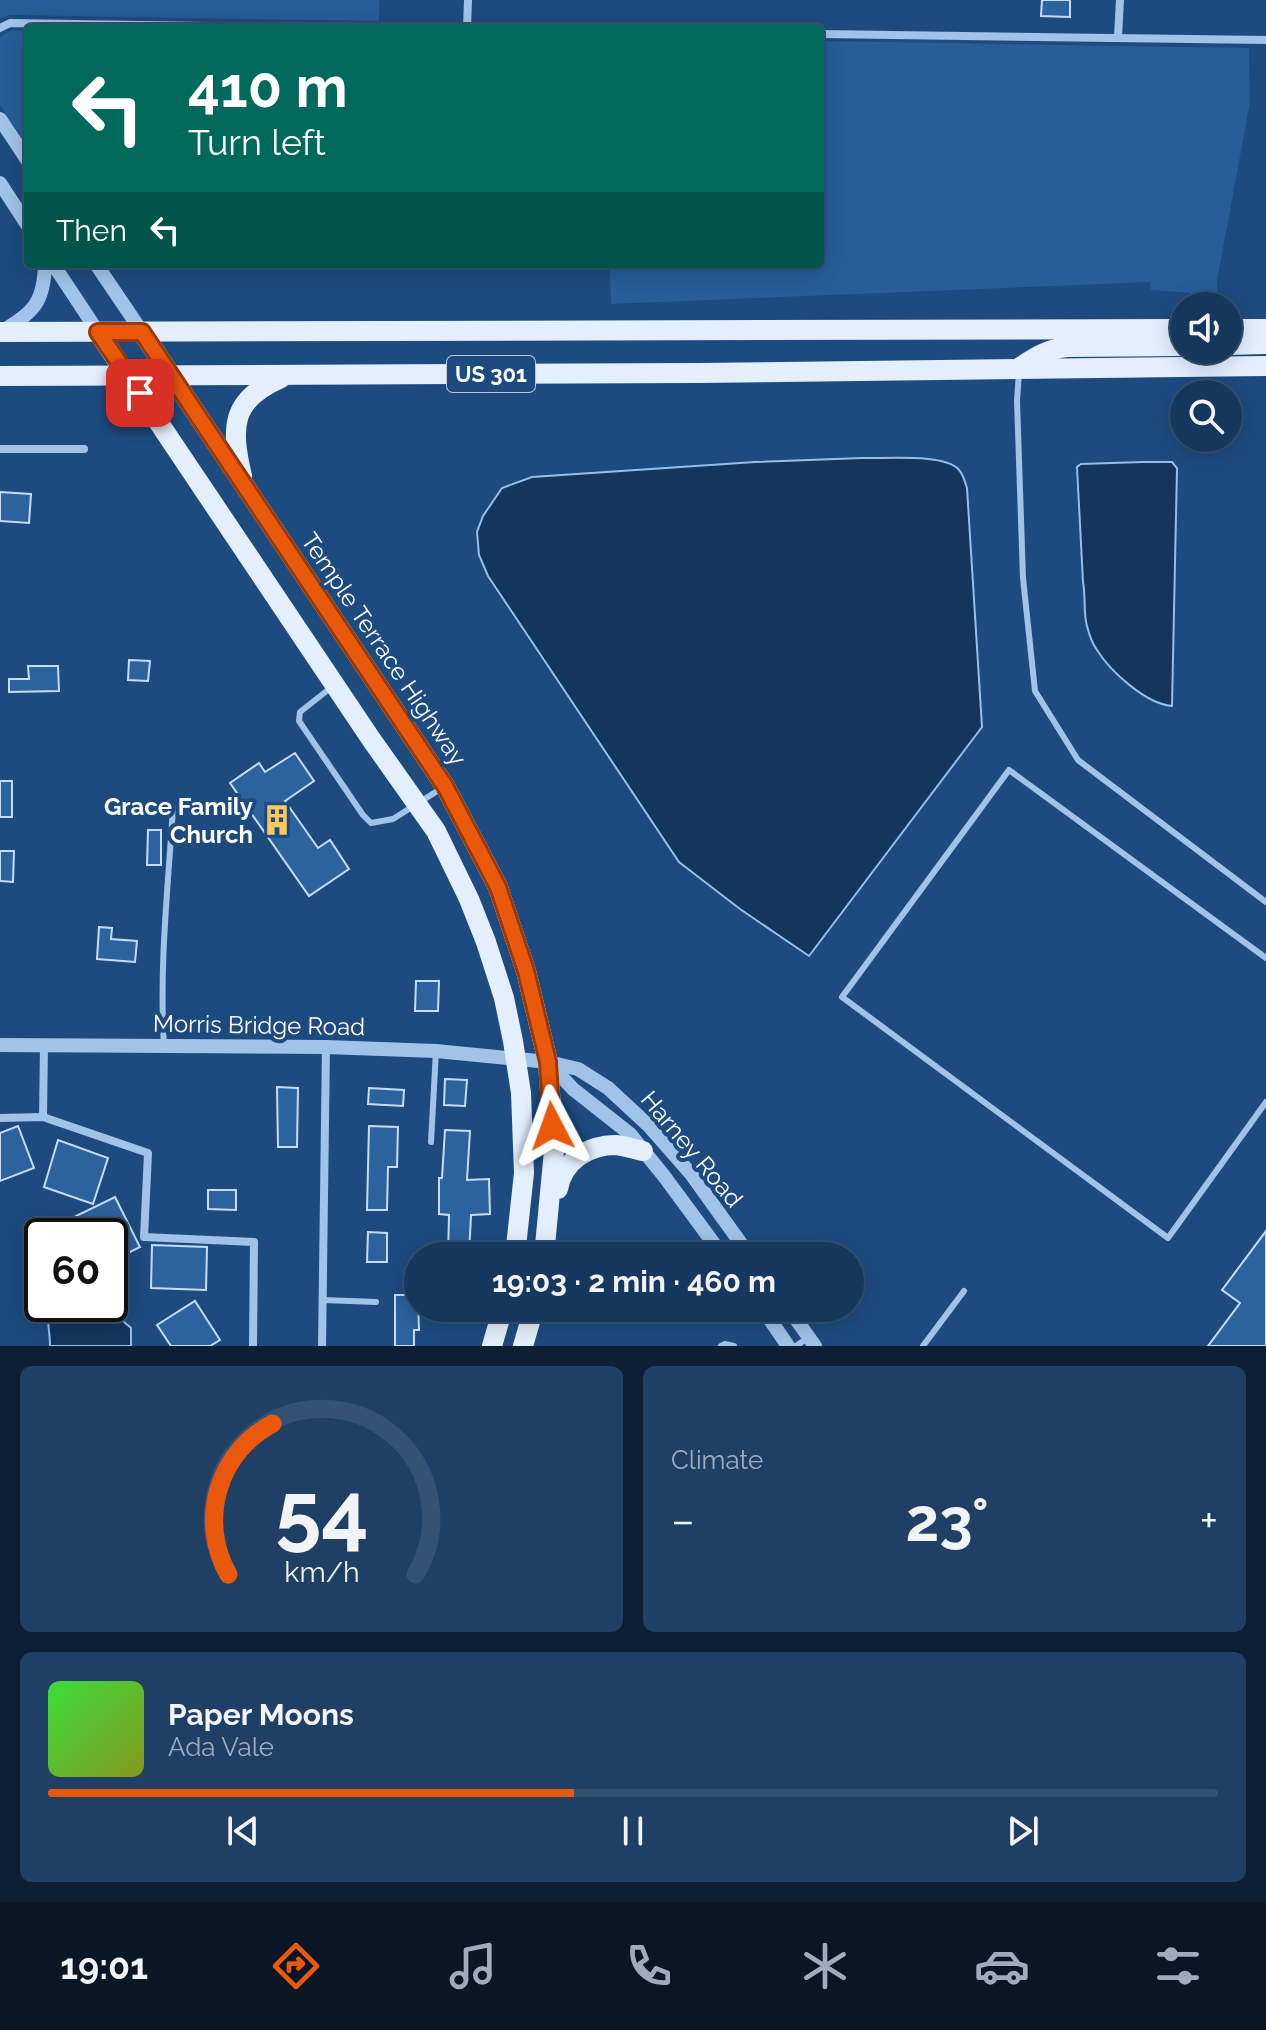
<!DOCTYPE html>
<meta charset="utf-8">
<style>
:root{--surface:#16385f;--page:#1f3f65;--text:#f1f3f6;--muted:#9eacbd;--line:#355274;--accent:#ea580c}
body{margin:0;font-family:Raleway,sans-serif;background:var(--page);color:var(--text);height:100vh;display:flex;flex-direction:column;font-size:30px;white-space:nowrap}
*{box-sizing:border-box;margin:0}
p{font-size:26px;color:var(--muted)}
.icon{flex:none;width:44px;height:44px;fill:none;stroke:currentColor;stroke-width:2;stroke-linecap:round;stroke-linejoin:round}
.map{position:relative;height:1346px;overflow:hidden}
.sheet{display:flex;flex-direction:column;gap:20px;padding:20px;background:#0c1f34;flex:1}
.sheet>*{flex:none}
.hud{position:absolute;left:24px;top:24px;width:800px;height:244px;border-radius:8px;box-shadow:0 4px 20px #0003,0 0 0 2px var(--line);background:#00695c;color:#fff;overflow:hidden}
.controls{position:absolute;left:1170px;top:292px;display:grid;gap:16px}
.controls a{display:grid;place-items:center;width:72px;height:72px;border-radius:50%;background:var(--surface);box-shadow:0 4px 20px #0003,0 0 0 2px var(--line);font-size:40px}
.speed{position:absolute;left:24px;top:1218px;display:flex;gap:16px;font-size:40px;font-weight:700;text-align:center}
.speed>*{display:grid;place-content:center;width:104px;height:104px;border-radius:50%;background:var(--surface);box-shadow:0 4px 20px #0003,0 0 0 2px var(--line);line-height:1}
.speed .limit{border:4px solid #111;border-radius:12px;background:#fff;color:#111}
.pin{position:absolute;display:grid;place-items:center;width:68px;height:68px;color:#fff;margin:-34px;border-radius:16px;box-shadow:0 4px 12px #0006}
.me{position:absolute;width:88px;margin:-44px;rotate:356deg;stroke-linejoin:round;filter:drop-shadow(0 0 6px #0008)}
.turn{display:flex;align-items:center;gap:28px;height:168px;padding:0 32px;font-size:36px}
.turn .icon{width:104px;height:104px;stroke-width:2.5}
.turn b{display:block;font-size:56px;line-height:68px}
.then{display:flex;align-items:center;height:76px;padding:0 32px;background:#0003;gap:16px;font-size:30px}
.big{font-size:60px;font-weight:700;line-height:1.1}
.sheet .widget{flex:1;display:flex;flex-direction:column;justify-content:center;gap:12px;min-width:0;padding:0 28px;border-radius:12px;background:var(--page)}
.sheet .dial{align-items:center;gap:0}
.dial svg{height:208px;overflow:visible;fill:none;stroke:var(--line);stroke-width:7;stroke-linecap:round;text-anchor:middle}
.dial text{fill:var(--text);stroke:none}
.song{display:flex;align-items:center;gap:24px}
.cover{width:96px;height:96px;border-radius:12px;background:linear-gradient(135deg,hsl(120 70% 55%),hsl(70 70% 35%))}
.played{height:8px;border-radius:4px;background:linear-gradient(90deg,var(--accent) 45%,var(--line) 45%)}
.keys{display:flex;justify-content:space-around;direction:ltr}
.heat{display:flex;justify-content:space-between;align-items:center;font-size:44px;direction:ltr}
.sheet .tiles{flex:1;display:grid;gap:20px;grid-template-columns:1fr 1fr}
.widget:last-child{grid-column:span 2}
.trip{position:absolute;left:404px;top:1242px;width:460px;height:80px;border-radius:40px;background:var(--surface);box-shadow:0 4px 20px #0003,0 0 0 2px var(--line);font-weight:700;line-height:80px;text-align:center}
.tab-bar{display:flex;height:128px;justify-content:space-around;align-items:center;background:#091626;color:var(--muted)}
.tab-bar .icon{width:56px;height:56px}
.tab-bar .on{color:var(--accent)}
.tab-bar b{font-size:36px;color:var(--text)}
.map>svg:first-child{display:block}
</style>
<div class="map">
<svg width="1266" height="1346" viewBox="0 0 1266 1346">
<rect width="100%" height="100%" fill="#1d4b7f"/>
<g fill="#275d98">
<path d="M0 0H379V21L10 15 0 19Z"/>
<path d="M13 30 28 31V147L0 105V37Z"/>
<path d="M820 41 1249 48 1250 102 1217 281V295L1151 290 1150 282 611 304 610 264H820Z"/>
</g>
<g fill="#13355e" stroke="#94beeb" stroke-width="2">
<path d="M862 458C884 459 945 453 959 470 963 474 965 482 967 488L982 727 809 956 740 909 679 862 488 576 479 555 477 532 483 516 502 488 532 477 755 462Z"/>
<path d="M1143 462H1172L1177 468 1172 706C1146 704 1110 671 1097 650 1092 643 1089 634 1087 626 1083 612 1086 598 1083 582L1077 467 1081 464Z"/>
<path d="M49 1304H103L131 1328V1346H50C50 1330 46 1321 49 1304Z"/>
</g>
<g fill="#2c629d" stroke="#c5ddf7" stroke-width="2">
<path d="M1042 0H1070V17L1041 16Z"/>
<path d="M0 492 31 494 29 523 0 521Z"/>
<path d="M129 660 150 661 148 681 128 680Z"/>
<path d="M28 666H58L59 691 9 692V679H29Z"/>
<path d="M295 753 314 781 285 801 318 848 330 840 349 869 309 896 230 783 259 763 265 772Z"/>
<rect x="0" y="781" width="12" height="36"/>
<path d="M148 830H161V865H147Z"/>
<path d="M0 851H14L13 882 0 881Z"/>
<path d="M99 927 112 928 111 939 137 941 135 962 97 959Z"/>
<path d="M416 981H439L438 1011H415Z"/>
<path d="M445 1079 467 1080 465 1106 444 1105Z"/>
<path d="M277 1087 298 1088 297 1147H278Z"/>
<path d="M369 1088 404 1090 403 1106 368 1104Z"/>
<path d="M18 1126 34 1168 0 1181V1133Z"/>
<path d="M369 1126 398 1127 397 1167H388L387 1210H367Z"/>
<path d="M445 1130 470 1131 467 1180 489 1179 490 1214 471 1215 469 1256H448L449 1215 439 1214V1178H442Z"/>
<path d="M58 1140 108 1158 93 1204 44 1187Z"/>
<path d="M208 1190H236V1210L208 1209Z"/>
<path d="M115 1197 140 1247 110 1262V1236H86L76 1216Z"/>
<path d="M1266 1231V1346H1208L1240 1303 1222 1290Z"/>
<path d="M368 1232 387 1233V1262H367Z"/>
<path d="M152 1245 207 1247 206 1290 151 1288Z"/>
<path d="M395 1295H418L419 1330H414V1346H395Z"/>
<path d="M195 1301 220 1340 210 1346H171L157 1325Z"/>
</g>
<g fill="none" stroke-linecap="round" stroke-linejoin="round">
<g stroke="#a1c3e9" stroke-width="6">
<path d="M1019 372 1017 401 1023 578 1035 691 1078 760 1266 902"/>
<path d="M333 686 300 712 299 721 363 815 371 823 393 819 442 788"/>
<path d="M1266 958 1009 770 842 997 1168 1238 1266 1102"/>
<path d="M164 1046C159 966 168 888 173 808"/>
<path d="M431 1142 436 1051"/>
<path d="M323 1300 376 1302"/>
<path d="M721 1346 725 1344 734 1346"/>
<path d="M796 1346 809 1337"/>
<path d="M923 1346 964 1291"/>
</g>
<g stroke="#a1c3e9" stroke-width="8">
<path d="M0 28 10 23 341 28"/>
<path d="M467 28 468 0"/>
<path d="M820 34 1266 40"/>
<path d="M1118 37 1120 0"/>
<path d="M0 449H84"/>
<path d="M43 1117 44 1045"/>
<path d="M0 1118 43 1117 148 1153 144 1237 254 1242 253 1346"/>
<path d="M322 1346 326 1047"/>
</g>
<g stroke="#a1c3e9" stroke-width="14">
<path d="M0 119 28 161"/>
<path d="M0 183 28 226"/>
<path d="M53 264 98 332"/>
<path d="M96 264 142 332"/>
<path d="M1 332C33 312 44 304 45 264"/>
<path d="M0 1045 326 1047 436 1051 548 1062 578 1069 608 1088 648 1125 691 1174 750 1256"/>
<path d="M548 1062 573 1089 630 1134 664 1176 723 1256"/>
<path d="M762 1308 788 1346"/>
<path d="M788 1308 815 1346"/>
</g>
<g stroke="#e4effe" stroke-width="20">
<path d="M1228 329H1266"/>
<path d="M0 332 1184 329"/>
<path d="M98 332 371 739 436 831 469 899 486 942 504 998 513 1041 521 1093 524 1173 515 1256"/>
<path d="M142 332 445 786 498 887 526 971 548 1062 554 1151 544 1256"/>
<path d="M1228 345 1266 344"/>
<path d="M1019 368C1035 357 1048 349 1067 347L1184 346"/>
<path d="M0 376 698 373 1266 366"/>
<path d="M242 476C231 428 230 400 281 378"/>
<path d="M558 1189C563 1161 588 1145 616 1145 625 1146 634 1149 643 1151"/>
<path d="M492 1346 503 1308"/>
<path d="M523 1346 534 1308"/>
</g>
</g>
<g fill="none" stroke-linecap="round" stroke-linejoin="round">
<defs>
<path id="route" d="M140 393 98 332H142L445 786 498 887 526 971 548 1062 552 1126"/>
</defs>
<use href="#route" stroke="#983908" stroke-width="20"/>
<use href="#route" stroke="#ea580c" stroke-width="14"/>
</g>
<defs>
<symbol id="building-bare" viewBox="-9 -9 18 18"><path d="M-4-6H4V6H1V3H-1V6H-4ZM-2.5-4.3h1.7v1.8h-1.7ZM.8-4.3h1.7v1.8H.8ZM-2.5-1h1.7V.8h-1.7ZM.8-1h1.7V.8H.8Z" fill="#f8c85f" stroke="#1d4b7f" stroke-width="2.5" paint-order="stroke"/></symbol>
</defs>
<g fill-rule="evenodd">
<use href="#building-bare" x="255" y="798" width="44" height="44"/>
</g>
<g text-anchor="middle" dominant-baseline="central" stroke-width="8" stroke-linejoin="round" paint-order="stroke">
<rect fill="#1d4b7f" stroke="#bbc9d9" stroke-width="2" x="447" y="356" width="88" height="36" rx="6"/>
<g font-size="22" font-weight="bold" fill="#fff">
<text x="491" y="374">US 301</text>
</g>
<g font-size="24" fill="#fff" stroke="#1d4b7f">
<text transform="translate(384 649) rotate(56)">Temple Terrace Highway</text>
<text transform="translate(259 1025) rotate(1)">Morris Bridge Road</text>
<text transform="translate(692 1149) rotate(50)">Harney Road</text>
</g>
<g font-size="24" font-weight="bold" fill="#fff" stroke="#1d4b7f" text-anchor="end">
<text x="253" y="806">Grace Family<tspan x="253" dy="28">Church</tspan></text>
</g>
</g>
</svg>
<div class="controls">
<a><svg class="icon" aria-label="sound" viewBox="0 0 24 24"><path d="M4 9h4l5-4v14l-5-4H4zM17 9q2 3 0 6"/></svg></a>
<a><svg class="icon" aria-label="search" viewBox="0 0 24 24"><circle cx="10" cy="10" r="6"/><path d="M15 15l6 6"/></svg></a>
</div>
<div class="speed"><div class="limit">60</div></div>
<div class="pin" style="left:140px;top:393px;background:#d93025"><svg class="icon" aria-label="arrive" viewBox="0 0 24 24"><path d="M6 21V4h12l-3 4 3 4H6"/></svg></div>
<svg class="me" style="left:552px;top:1126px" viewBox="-20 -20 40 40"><path d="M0-17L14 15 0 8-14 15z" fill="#ea580c" stroke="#fff" stroke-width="4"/></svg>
<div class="trip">19:03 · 2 min · 460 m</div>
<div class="hud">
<div class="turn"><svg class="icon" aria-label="left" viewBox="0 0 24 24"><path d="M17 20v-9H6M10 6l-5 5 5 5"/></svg><div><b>410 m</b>Turn left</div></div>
<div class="then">Then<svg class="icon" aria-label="left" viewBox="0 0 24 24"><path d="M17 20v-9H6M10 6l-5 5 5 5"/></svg></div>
</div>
</div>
<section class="sheet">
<div class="tiles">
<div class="widget dial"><svg viewBox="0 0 100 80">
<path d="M14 69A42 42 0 1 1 86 69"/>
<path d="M14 69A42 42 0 0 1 31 11" stroke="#ea580c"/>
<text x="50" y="56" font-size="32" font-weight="700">54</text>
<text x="50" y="72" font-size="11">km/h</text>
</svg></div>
<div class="widget"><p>Climate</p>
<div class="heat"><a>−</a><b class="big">23°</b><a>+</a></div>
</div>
<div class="widget">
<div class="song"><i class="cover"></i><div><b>Paper Moons</b><p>Ada Vale</p></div></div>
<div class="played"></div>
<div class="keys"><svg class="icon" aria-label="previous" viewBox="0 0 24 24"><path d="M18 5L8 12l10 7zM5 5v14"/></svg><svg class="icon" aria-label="pause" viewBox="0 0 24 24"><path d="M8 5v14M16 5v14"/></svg><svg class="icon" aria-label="next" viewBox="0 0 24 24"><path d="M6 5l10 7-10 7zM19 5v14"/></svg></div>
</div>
</div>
</section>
<nav class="tab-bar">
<b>19:01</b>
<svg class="icon on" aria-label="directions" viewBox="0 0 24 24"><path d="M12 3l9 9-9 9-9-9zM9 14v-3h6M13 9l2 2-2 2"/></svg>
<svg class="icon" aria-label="music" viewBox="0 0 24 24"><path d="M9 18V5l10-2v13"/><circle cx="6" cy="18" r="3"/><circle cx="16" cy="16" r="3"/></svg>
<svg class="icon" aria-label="phone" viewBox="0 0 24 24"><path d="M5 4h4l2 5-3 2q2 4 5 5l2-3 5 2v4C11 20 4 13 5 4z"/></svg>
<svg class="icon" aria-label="climate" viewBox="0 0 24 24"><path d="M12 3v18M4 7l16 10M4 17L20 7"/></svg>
<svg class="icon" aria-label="car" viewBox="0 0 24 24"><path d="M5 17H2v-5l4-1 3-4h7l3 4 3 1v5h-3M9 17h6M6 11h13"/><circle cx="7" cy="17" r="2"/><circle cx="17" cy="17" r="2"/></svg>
<svg class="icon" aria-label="filters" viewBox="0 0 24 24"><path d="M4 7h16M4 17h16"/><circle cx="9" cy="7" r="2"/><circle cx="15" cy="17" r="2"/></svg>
</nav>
